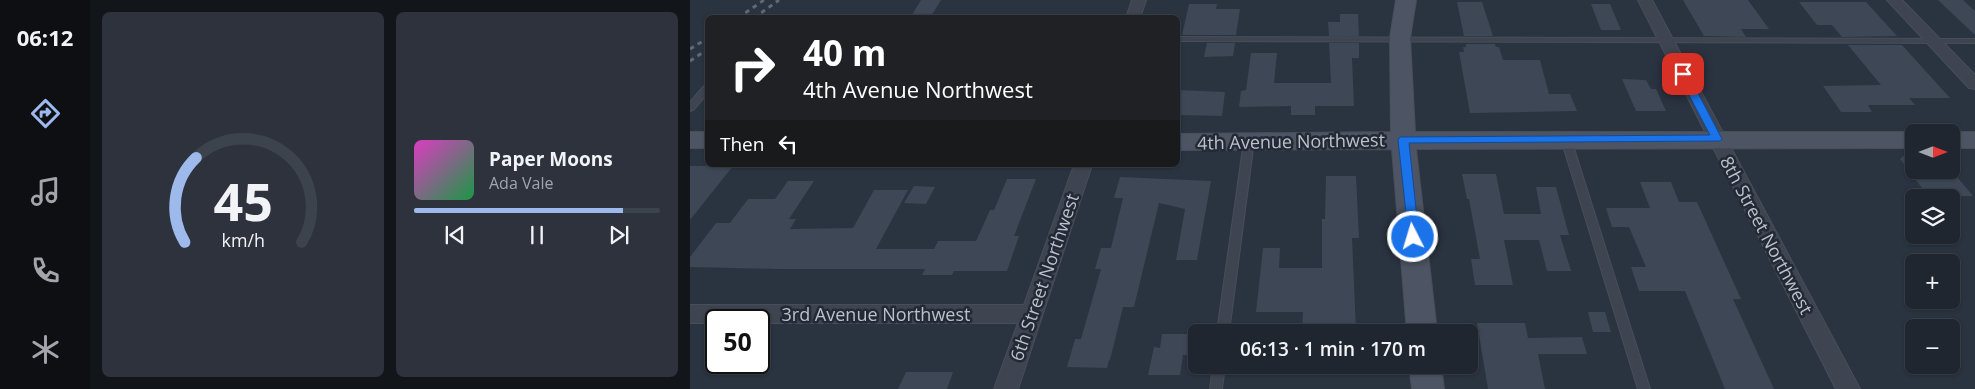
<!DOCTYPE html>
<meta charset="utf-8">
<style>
:root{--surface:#202630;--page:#2d323c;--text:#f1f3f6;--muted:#a2a5ab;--line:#3d434c;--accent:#9ebaec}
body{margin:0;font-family:"Open Sans",sans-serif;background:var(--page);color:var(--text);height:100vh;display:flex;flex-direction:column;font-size:19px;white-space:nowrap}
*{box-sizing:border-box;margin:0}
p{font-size:16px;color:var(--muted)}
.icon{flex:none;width:28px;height:28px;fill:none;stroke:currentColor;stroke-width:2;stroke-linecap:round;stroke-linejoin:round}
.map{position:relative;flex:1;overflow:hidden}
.sheet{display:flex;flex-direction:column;gap:12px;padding:12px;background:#12151a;width:600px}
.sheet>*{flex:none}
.hud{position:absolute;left:15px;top:15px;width:475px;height:152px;border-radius:8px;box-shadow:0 1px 4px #0004,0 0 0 1px var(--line);background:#202124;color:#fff;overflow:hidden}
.needle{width:32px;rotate:90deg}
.buttons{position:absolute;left:1215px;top:124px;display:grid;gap:10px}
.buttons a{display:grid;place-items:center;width:55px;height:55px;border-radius:8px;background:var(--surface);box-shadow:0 1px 4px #0004,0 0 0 1px var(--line);font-size:25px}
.speed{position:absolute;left:15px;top:309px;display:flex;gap:10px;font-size:25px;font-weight:700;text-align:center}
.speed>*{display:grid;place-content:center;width:65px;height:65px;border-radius:50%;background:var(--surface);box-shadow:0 1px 4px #0004,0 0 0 1px var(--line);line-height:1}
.speed .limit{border:2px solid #111;border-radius:8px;background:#fff;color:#111}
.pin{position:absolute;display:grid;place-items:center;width:42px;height:42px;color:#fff;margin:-21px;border-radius:10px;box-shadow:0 2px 8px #0006}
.me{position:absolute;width:55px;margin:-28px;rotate:355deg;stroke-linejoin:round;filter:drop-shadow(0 0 4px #0008)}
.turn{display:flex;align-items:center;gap:18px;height:105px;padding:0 15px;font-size:22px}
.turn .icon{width:65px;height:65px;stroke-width:2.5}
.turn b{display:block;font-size:35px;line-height:42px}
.then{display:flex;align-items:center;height:48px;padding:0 15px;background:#0003;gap:10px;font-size:19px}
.sheet .card{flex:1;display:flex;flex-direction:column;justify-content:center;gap:8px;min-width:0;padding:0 18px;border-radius:8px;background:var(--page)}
.sheet .dial{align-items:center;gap:0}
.dial svg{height:130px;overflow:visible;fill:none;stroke:var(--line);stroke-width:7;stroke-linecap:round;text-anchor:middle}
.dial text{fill:var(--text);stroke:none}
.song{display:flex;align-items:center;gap:15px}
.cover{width:60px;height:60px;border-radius:8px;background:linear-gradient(135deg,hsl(310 70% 55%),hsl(140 70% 35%))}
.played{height:5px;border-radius:2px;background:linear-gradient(90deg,var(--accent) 85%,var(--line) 85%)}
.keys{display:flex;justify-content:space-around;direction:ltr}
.sheet .tiles{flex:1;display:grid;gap:12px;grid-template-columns:repeat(2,1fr)}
.trip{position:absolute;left:498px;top:324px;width:290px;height:50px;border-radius:8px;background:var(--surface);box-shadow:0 1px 4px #0004,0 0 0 1px var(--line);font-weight:600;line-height:50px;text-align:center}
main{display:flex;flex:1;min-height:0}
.menu{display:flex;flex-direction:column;width:90px;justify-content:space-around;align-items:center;background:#0d0f13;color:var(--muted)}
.menu .icon{width:35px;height:35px}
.menu .active{color:var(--accent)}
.menu b{font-size:22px;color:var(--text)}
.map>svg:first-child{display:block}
</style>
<main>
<nav class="menu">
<b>06:12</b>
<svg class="icon active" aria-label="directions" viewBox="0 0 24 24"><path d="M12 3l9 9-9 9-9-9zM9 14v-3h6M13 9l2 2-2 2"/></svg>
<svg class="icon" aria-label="music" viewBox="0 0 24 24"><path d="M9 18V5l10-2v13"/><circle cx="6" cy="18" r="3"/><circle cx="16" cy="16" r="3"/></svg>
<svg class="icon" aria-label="phone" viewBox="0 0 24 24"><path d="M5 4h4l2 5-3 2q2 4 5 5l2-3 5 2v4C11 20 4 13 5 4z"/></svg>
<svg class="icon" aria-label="climate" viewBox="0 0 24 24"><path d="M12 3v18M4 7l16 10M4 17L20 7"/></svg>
</nav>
<section class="sheet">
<div class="tiles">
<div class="card dial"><svg viewBox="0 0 100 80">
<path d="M14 69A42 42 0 1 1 86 69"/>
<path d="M14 69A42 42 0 0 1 21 17" stroke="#9ebaec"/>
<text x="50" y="56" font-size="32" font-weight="700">45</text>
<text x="50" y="72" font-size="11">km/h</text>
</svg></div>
<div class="card">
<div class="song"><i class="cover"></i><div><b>Paper Moons</b><p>Ada Vale</p></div></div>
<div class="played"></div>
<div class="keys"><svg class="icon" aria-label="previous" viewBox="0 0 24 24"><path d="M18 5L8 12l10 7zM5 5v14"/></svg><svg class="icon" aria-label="pause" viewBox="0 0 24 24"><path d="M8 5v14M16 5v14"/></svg><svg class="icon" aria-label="next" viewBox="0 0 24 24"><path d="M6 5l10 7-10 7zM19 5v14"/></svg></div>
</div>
</div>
</section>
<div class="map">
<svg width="1285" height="389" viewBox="0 0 1285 389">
<rect width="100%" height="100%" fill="#2a3340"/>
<g fill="#3d4755">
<path d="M231 0H251L240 18H220Z"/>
<path d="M993 0H1058L1079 29H1051L1056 37 1014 36Z"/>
<path d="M1248 0H1273L1285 11V35Z"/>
<path d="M767 2H792L803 36H774Z"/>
<path d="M1109 2H1176L1207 36 1152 37 1142 25H1127Z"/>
<path d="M499 4H527L526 9H550L546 35H492Z"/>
<path d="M901 4H920L931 30H911Z"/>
<path d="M650 14H668L669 36H639L638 22H650Z"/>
<path d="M517 43H545L543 56 514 57Z"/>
<path d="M639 43H669V58H662L664 106H625V115H601V106L549 107 551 91 556 90 561 53H587L584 83H641Z"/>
<path d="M776 44H805L806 47H809L813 60H850L859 94H880L887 111 780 113 769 52H774L773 47H776Z"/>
<path d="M1158 45H1212L1260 98H1219L1225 105H1178L1182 112H1151L1133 86 1191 85Z"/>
<path d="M932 79 956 80 961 89H966L976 111H946Z"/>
<path d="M488 90 535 92 532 116 488 115Z"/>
<path d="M1221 150 1224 151V170H1239L1245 178H1268L1283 196 1239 197 1210 159Z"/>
<path d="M0 166H43L0 220Z"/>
<path d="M772 174H806L814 214H851L846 187H866L879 235H870L881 271H857L849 240H814L823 285H785L781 259H790L779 199H777Z"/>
<path d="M636 176H666L669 238H662L666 330H612L613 312H566L573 248H590L589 268H632V219H635Z"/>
<path d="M430 177 521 181 507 260H486L495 209 469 203 444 307H433L420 360H419L417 368 377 367 385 339H391L411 269H405L411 248H421L433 198H424Z"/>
<path d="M317 179H346L324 236H329L317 271H264L262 275H232L235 269H91L0 267V257L26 223H40L58 199H85L98 181H124L99 219H106L100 229 163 228 184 190H218L186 249H244L248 241H286L300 210H304Z"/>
<path d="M950 182H981L989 202H1007L1051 299H1043L1084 389H1035L995 291H949L941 267H956L939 227H922L916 208H960Z"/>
<path d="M224 186 245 187 236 204 214 203Z"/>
<path d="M898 312H915L921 332H903Z"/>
<path d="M787 323H835L838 338 892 337 897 354H848L855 389H798Z"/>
<path d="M472 334H506V355H493L490 375H458L464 347 470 348Z"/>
<path d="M216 372H263L257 389H208Z"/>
</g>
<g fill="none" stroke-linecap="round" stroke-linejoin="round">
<defs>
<g id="service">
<path d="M488 37 1285 39V43L488 41Z"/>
<path d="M18 84V93L3 110 0 111V102L15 85Z"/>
<path d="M876 136 881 139 960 389H948L871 139Z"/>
<path d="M559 138 564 141 539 332H527L554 141Z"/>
<path d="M523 365H535L532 389H520Z"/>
</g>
<g id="minor">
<path d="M442 0H456L450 18H436Z"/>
<path d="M948 0H962L1170 389H1146Z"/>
<path d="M1197 0H1212L1285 75V89L1279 88Z"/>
<path d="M384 165H402L328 389H304L328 323H69V320H26V323H0V305H334Z"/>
</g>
<g id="secondary">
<path d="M706 0H726L720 38 725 132H1227H1224V148L726 149 747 332H717L702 149 488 150V134L701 132 700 38Z"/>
<rect x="0" y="132" width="18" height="16"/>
<path d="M1258 132H1285V148H1261V132Z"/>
<path d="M719 365H751L754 389H722Z"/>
</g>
</defs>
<use href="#service" stroke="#484e59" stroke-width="2"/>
<use href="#minor" stroke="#484e59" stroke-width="2"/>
<use href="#secondary" stroke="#484e59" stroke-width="2"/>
<use href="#service" fill="#3e4550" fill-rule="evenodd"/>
<use href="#minor" fill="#3e4550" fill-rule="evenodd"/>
<use href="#secondary" fill="#4d5463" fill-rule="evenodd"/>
<g stroke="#616976" stroke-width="3" stroke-dasharray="4.5 4.5" stroke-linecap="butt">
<path d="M48 18 74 0"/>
<path d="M64 18 89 0"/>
<path d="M0 49 18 38"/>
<path d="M0 61 18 49"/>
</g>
</g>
<path fill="#1a73e8" stroke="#114b97" d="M993 71 998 74 1032 139 1030 141 719 143 729 237 727 240H719L708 140 710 137 1020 135 988 74Z"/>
<g text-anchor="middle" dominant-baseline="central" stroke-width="5" stroke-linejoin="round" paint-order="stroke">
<g font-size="18" fill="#bbc1ca" stroke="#232a35">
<text transform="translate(601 141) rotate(-1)">4th Avenue Northwest</text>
<text transform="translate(1077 235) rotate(62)">8th Street Northwest</text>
<text transform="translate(354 277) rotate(-71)">6th Street Northwest</text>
<text x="186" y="314">3rd Avenue Northwest</text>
</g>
</g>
</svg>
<div class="buttons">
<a><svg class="needle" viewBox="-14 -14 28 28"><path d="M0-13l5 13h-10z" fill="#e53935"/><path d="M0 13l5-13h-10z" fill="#a2a5ab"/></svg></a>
<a><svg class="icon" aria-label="layers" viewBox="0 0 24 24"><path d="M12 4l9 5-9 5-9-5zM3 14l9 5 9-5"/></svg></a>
<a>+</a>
<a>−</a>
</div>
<div class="speed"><div class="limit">50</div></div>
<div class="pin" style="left:993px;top:74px;background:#d93025"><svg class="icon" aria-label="arrive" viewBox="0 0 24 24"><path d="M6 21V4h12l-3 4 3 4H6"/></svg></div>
<svg class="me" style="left:723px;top:237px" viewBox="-20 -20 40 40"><circle r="17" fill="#1a73e8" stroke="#fff" stroke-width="3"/><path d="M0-11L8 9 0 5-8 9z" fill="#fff"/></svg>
<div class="trip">06:13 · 1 min · 170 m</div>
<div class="hud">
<div class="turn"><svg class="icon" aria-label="right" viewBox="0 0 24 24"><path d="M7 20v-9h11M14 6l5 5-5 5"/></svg><div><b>40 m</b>4th Avenue Northwest</div></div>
<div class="then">Then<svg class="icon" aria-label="left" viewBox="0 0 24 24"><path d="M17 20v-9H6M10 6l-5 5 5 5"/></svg></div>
</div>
</div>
</main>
